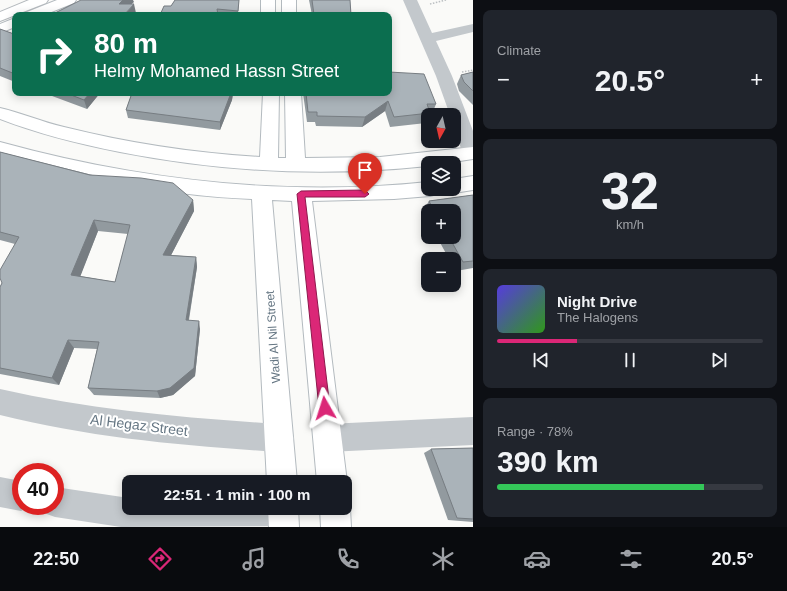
<!DOCTYPE html>
<meta charset="utf-8">
<style>
:root{--surface:#171b24;--page:#20242c;--text:#f1f3f6;--muted:#9ea1a6;--line:#363941;--accent:#db2777}
body{margin:0;font-family:Arial,sans-serif;background:var(--page);color:var(--text);height:100vh;display:flex;flex-direction:column;font-size:15px;white-space:nowrap}
*{box-sizing:border-box;margin:0}
p{font-size:13px;color:var(--muted)}
.icon{flex:none;width:22px;height:22px;fill:none;stroke:currentColor;stroke-width:2;stroke-linecap:round;stroke-linejoin:round}
.map{position:relative;flex:1;overflow:hidden}
.sheet{display:flex;flex-direction:column;gap:10px;padding:10px;background:#0d0f14;width:314px}
.sheet>*{flex:none}
.top-card{position:absolute;left:12px;top:12px;width:380px;height:84px;border-radius:8px;box-shadow:0 2px 10px #0003;background:#0b6e4f;color:#fff;overflow:hidden}
.needle{width:26px;rotate:188deg}
.controls{position:absolute;left:421px;top:108px;display:grid;gap:8px}
.controls a{display:grid;place-items:center;width:40px;height:40px;border-radius:8px;background:var(--surface);box-shadow:0 2px 10px #0003;font-size:20px}
.speed{position:absolute;left:12px;top:463px;display:flex;gap:8px;font-size:20px;font-weight:700;text-align:center}
.speed>*{display:grid;place-content:center;width:52px;height:52px;border-radius:50%;background:var(--surface);box-shadow:0 2px 10px #0003;line-height:1}
.speed .limit{border:6px solid #d22;background:#fff;color:#111}
.pin{position:absolute;display:grid;place-items:center;width:34px;height:34px;color:#fff;margin:-41px -17px;border-radius:50% 50% 50% 0;rotate:-45deg;box-shadow:0 0 4px #0007}
.pin .icon{rotate:45deg}
.me{position:absolute;width:44px;margin:-22px;rotate:354deg;stroke-linejoin:round;filter:drop-shadow(0 0 3px #0008)}
.turn{display:flex;align-items:center;gap:14px;height:84px;padding:0 16px;font-size:18px}
.turn .icon{width:52px;height:52px;stroke-width:2.5}
.turn b{display:block;font-size:28px;line-height:34px}
.big{font-size:30px;font-weight:800;line-height:1.1}
.sheet .card{flex:1;display:flex;flex-direction:column;justify-content:center;gap:6px;min-width:0;padding:0 14px;border-radius:8px;background:var(--page)}
.sheet .dial{align-items:center;gap:0}
.dial b{font-size:52px;line-height:1}
.song{display:flex;align-items:center;gap:12px}
.cover{width:48px;height:48px;border-radius:6px;background:linear-gradient(135deg,hsl(250 70% 55%),hsl(110 70% 35%))}
.played{height:4px;border-radius:2px;background:linear-gradient(90deg,var(--accent) 30%,var(--line) 30%)}
.keys{display:flex;justify-content:space-around;direction:ltr}
.heat{display:flex;justify-content:space-between;align-items:center;font-size:22px;direction:ltr}
.charge{height:6px;border-radius:3px;background:linear-gradient(90deg,#34c759 78%,var(--line) 0)}
.trip{position:absolute;left:122px;top:475px;width:230px;height:40px;border-radius:8px;background:var(--surface);box-shadow:0 2px 10px #0003;font-weight:800;line-height:40px;text-align:center}
.tabs{display:flex;height:64px;justify-content:space-around;align-items:center;background:#090b0e;color:var(--muted)}
.tabs .icon{width:28px;height:28px}
.tabs .on{color:var(--accent)}
.tabs b{font-size:18px;color:var(--text)}
main{display:flex;flex:1;min-height:0}
.map>svg:first-child{display:block}
</style>
<main>
<div class="map">
<svg width="473" height="527" viewBox="0 0 473 527">
<rect width="100%" height="100%" fill="#fafaf8"/>
<g fill="none" stroke-linecap="round" stroke-linejoin="round">
<defs>
<g id="secondary">
<path d="M57 0H76L74 3 44 15H25L27 12Z"/>
<rect x="261" y="0" width="14" height="15"/>
<rect x="282" y="0" width="14" height="15"/>
<path d="M15 18V27L0 33V24Z"/>
<path d="M263 93H279L278 158H286L285 93H301L305 158 380 157 473 147V159L447 163H428V166C325 177 222 172 120 152 79 144 39 134 0 119V108C22 113 42 122 64 127 128 143 194 153 260 157Z"/>
<path d="M0 142C138 180 285 197 428 182V189H440L437 194 430 196 394 199 312 201 347 482 345 486V482H317L292 201 272 200 297 482H267L252 199C167 196 82 178 0 154Z"/>
<path d="M473 176V190L454 193 447 191 446 189H454V179Z"/>
<path d="M345 497 350 508 351 527H321L320 508H345Z"/>
<path d="M268 508H298L299 527H269Z"/>
</g>
<path id="primary" d="M29 0H48L46 3 0 21V12Z"/>
</defs>
<use href="#secondary" stroke="#b3babf" stroke-width="2"/>
<use href="#primary" stroke="#b5babe" stroke-width="2"/>
<g stroke="#bbbfc2" stroke-width="1.5" stroke-dasharray="1.5 1.5" stroke-linecap="butt">
<path d="M430 4 446 0"/>
<path d="M462 72 473 70"/>
</g>
<g fill="#c3c8cc" fill-rule="evenodd">
<path d="M403 0H417L432 33 473 24V32L436 41 452 76 473 131V159L466 157C458 145 454 130 454 115H450L436 76Z"/>
<path d="M0 389C92 410 186 418 280 424L290 428 294 438 290 448 280 452C186 446 92 438 0 415Z"/>
<path d="M473 417V445L328 452 318 448 314 438 318 428 328 424Z"/>
<path d="M0 477 21 481V506H31L21 511 0 507Z"/>
<path d="M55 487 129 498V508H244L284 511 295 515 299 526 121 527 55 517 44 513 42 506H55Z"/>
</g>
<use href="#secondary" fill="#fff" fill-rule="evenodd"/>
<use href="#primary" fill="#fff" fill-rule="evenodd"/>
</g>
<g fill="#929a9f" fill-rule="evenodd">
<path d="M175 0H239L238 15H160L171 6Z"/>
<path d="M309 0H350L351 15H312Z"/>
<path d="M0 29 14 34H15V82L0 76Z"/>
<path d="M473 72V105L459 91 457 84 461 75Z"/>
<path d="M44 93H100L87 109Z"/>
<path d="M132 93H233L232 100 220 130 128 118 126 110Z"/>
<path d="M303 93H389L436 104 432 114H430L429 115H428V118L426 123 390 127 385 111 362 127 316 126 315 122H307Z"/>
<path d="M0 152 193 200 194 211 171 255 196 257 197 267 189 320 200 329 195 376 173 395 160 398 94 395 88 388 97 349 74 348 59 385 0 374V287L2 283 15 244 0 240ZM98 231 128 234 115 282 80 276Z"/>
<path d="M473 195V268L456 271 454 268V259H449L437 237H454V211H428V220L423 211 429 201Z"/>
<path d="M473 448V522L448 520 424 453 431 449Z"/>
</g>
<g fill="#777d82">
<path d="M123 0H133L134 2 121 13 119 4Z"/>
<path d="M134 4 136 13 134 15H124Z"/>
<path d="M90 93H100L87 109 84 100Z"/>
<path d="M231 93H233L232 100 220 130V122Z"/>
<path d="M388 101 385 111 362 127 365 117Z"/>
<path d="M193 200 194 211 166 265 163 255Z"/>
<path d="M94 220 98 231 77 285 71 275Z"/>
<path d="M196 257 197 267 187 329 186 320Z"/>
<path d="M199 321 200 329 195 376 173 395 160 398 157 391Z"/>
<path d="M68 340 74 348 59 385 52 378Z"/>
</g>
<g fill="#aab3b9" stroke="#777d82" fill-rule="evenodd">
<path d="M81 0H123L119 4H134L124 15H51Z"/>
<path d="M175 0H239L238 11 217 9 218 15H160L164 6H171Z"/>
<path d="M312 0H350L351 15H314Z"/>
<path d="M0 29 14 34H15V74L0 68Z"/>
<path d="M389 72 424 74 436 104H427L430 113 394 117 388 101 365 117 317 116V112H308L306 93H389Z"/>
<path d="M473 72V91L464 82 461 75Z"/>
<path d="M66 93H90L84 100Z"/>
<path d="M132 93H231L220 122 126 110Z"/>
<path d="M0 152 90 175 141 178 173 183 193 200 163 255 196 257 186 320 199 321 194 368 170 388 157 391 88 388 99 342 68 340 52 378 0 368V287L2 283 0 278V270L19 237 0 232ZM94 220 130 225 115 282 71 275Z"/>
<path d="M473 195V261L463 262 449 237H454V211H434L429 201Z"/>
<path d="M473 448V519L457 518 431 449Z"/>
</g>
<path fill="#db2777" stroke="#8e194d" d="M365 190 369 194 365 197H305L330 408 329 412 325 413 321 412 319 408 297 194 301 191Z"/>
<g text-anchor="middle" dominant-baseline="central" stroke-width="4" stroke-linejoin="round" paint-order="stroke">
<g font-size="12" fill="#657683" stroke="#fff">
<text transform="translate(273 337) rotate(-94)">Wadi Al Nil Street</text>
</g>
<g font-size="14" fill="#657683" stroke="#fff">
<text transform="translate(139 425) rotate(7)">Al Hegaz Street</text>
</g>
</g>
</svg>
<div class="controls">
<a><svg class="needle" viewBox="-14 -14 28 28"><path d="M0-13l5 13h-10z" fill="#e53935"/><path d="M0 13l5-13h-10z" fill="#9ea1a6"/></svg></a>
<a><svg class="icon" aria-label="layers" viewBox="0 0 24 24"><path d="M12 4l9 5-9 5-9-5zM3 14l9 5 9-5"/></svg></a>
<a>+</a>
<a>−</a>
</div>
<div class="speed"><div class="limit">40</div></div>
<div class="pin" style="left:365px;top:194px;background:#d93025"><svg class="icon" aria-label="arrive" viewBox="0 0 24 24"><path d="M6 21V4h12l-3 4 3 4H6"/></svg></div>
<svg class="me" style="left:325px;top:408px" viewBox="-20 -20 40 40"><path d="M0-17L14 15 0 8-14 15z" fill="#db2777" stroke="#fff" stroke-width="4"/></svg>
<div class="trip">22:51 · 1 min · 100 m</div>
<div class="top-card">
<div class="turn"><svg class="icon" aria-label="right" viewBox="0 0 24 24"><path d="M7 20v-9h11M14 6l5 5-5 5"/></svg><div><b>80 m</b>Helmy Mohamed Hassn Street</div></div>
</div>
</div>
<section class="sheet">
<div class="card"><p>Climate</p>
<div class="heat"><a>−</a><b class="big">20.5°</b><a>+</a></div>
</div>
<div class="card dial"><b>32</b><p>km/h</p></div>
<div class="card">
<div class="song"><i class="cover"></i><div><b>Night Drive</b><p>The Halogens</p></div></div>
<div class="played"></div>
<div class="keys"><svg class="icon" aria-label="previous" viewBox="0 0 24 24"><path d="M18 5L8 12l10 7zM5 5v14"/></svg><svg class="icon" aria-label="pause" viewBox="0 0 24 24"><path d="M8 5v14M16 5v14"/></svg><svg class="icon" aria-label="next" viewBox="0 0 24 24"><path d="M6 5l10 7-10 7zM19 5v14"/></svg></div>
</div>
<div class="card"><p>Range · 78%</p><b class="big">390 km</b><div class="charge"></div></div>
</section>
</main>
<nav class="tabs">
<b>22:50</b>
<svg class="icon on" aria-label="directions" viewBox="0 0 24 24"><path d="M12 3l9 9-9 9-9-9zM9 14v-3h6M13 9l2 2-2 2"/></svg>
<svg class="icon" aria-label="music" viewBox="0 0 24 24"><path d="M9 18V5l10-2v13"/><circle cx="6" cy="18" r="3"/><circle cx="16" cy="16" r="3"/></svg>
<svg class="icon" aria-label="phone" viewBox="0 0 24 24"><path d="M5 4h4l2 5-3 2q2 4 5 5l2-3 5 2v4C11 20 4 13 5 4z"/></svg>
<svg class="icon" aria-label="climate" viewBox="0 0 24 24"><path d="M12 3v18M4 7l16 10M4 17L20 7"/></svg>
<svg class="icon" aria-label="car" viewBox="0 0 24 24"><path d="M5 17H2v-5l4-1 3-4h7l3 4 3 1v5h-3M9 17h6M6 11h13"/><circle cx="7" cy="17" r="2"/><circle cx="17" cy="17" r="2"/></svg>
<svg class="icon" aria-label="filters" viewBox="0 0 24 24"><path d="M4 7h16M4 17h16"/><circle cx="9" cy="7" r="2"/><circle cx="15" cy="17" r="2"/></svg>
<b>20.5°</b>
</nav>
